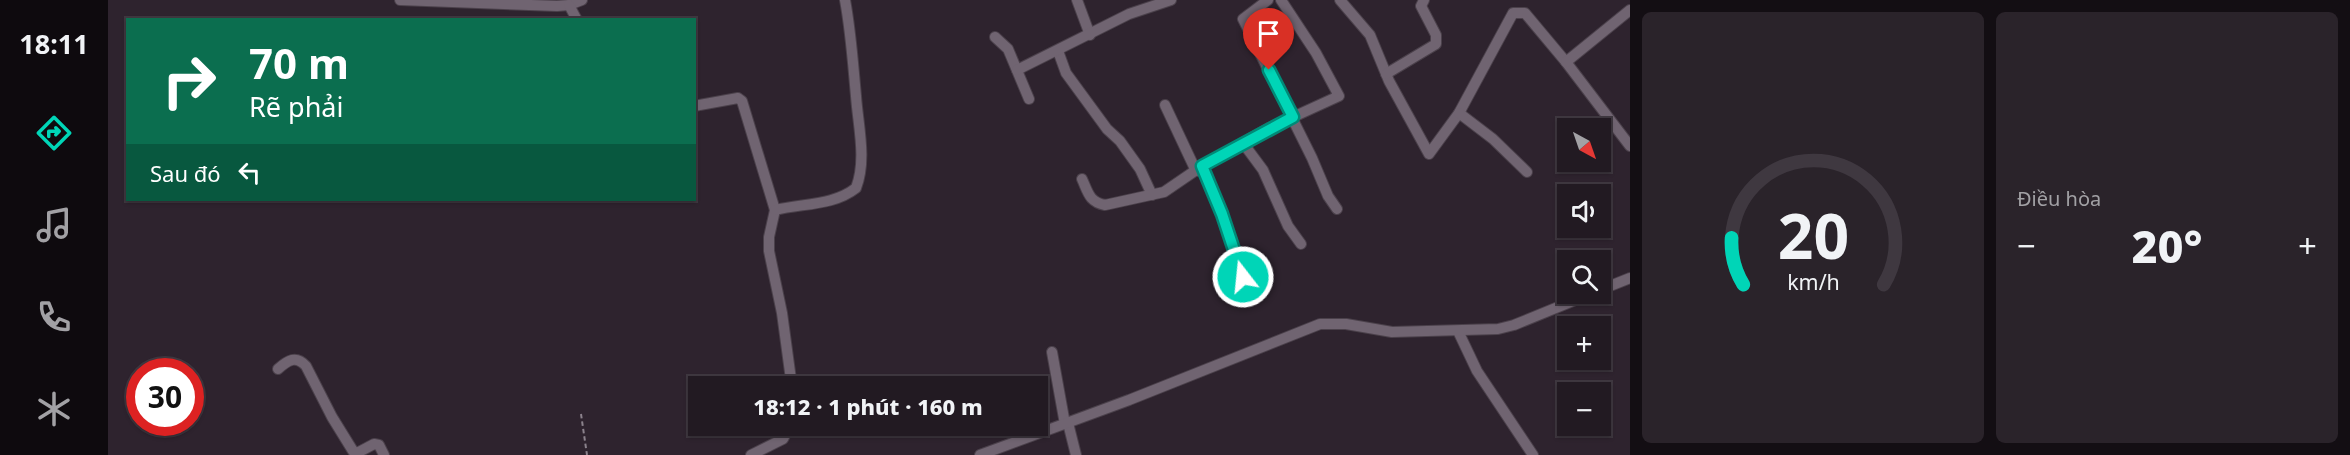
<!DOCTYPE html>
<html lang="vi">
<meta charset="utf-8">
<style>
:root{--surface:#221a22;--page:#2a232a;--text:#f1f3f6;--muted:#a2a1a5;--line:#3f3840;--accent:#00d5b7}
body{margin:0;font-family:"Noto Sans",sans-serif;background:var(--page);color:var(--text);height:100vh;display:flex;flex-direction:column;font-size:22px;white-space:nowrap}
*{box-sizing:border-box;margin:0}
p{font-size:20px;color:var(--muted)}
.icon{flex:none;width:33px;height:33px;fill:none;stroke:currentColor;stroke-width:2;stroke-linecap:round;stroke-linejoin:round}
.map{position:relative;flex:1;overflow:hidden}
.sheet{display:flex;flex-direction:column;gap:12px;padding:12px;background:#130e13;width:720px}
.sheet>*{flex:none}
.guide{position:absolute;left:18px;top:18px;width:570px;height:183px;border-radius:0px;box-shadow:0 2px 4px #0004,0 0 0 2px var(--line);background:#0b6e4f;color:#fff;overflow:hidden}
.needle{width:39px;rotate:140deg}
.controls{position:absolute;left:1449px;top:118px;display:grid;gap:12px}
.controls a{display:grid;place-items:center;width:54px;height:54px;border-radius:0px;background:var(--surface);box-shadow:0 2px 4px #0004,0 0 0 2px var(--line);font-size:30px}
.speed{position:absolute;left:18px;top:358px;display:flex;gap:12px;font-size:30px;font-weight:700;text-align:center}
.speed>*{display:grid;place-content:center;width:78px;height:78px;border-radius:50%;background:var(--surface);box-shadow:0 2px 4px #0004,0 0 0 2px var(--line);line-height:1}
.speed .limit{border:9px solid #d22;background:#fff;color:#111}
.pin{position:absolute;display:grid;place-items:center;width:51px;height:51px;color:#fff;margin:-62px -26px;border-radius:50% 50% 50% 0;rotate:-45deg;box-shadow:0 0 6px #0007}
.pin .icon{rotate:45deg}
.me{position:absolute;width:66px;margin:-33px;rotate:344deg;stroke-linejoin:round;filter:drop-shadow(0 0 4px #0008)}
.turn{display:flex;align-items:center;gap:21px;height:126px;padding:0 24px;font-size:27px}
.turn .icon{width:78px;height:78px;stroke-width:2.5}
.turn b{display:block;font-size:42px;line-height:51px}
.then{display:flex;align-items:center;height:57px;padding:0 24px;background:#0003;gap:12px;font-size:22px}
.big{font-size:45px;font-weight:800;line-height:1.1}
.sheet .widget{flex:1;display:flex;flex-direction:column;justify-content:center;gap:9px;min-width:0;padding:0 21px;border-radius:9px;background:var(--page)}
.sheet .dial{align-items:center;gap:0}
.dial svg{height:156px;overflow:visible;fill:none;stroke:var(--line);stroke-width:7;stroke-linecap:round;text-anchor:middle}
.dial text{fill:var(--text);stroke:none}
.heat{display:flex;justify-content:space-between;align-items:center;font-size:33px;direction:ltr}
.sheet .tiles{flex:1;display:grid;gap:12px;grid-template-columns:repeat(2,1fr)}
.trip{position:absolute;left:580px;top:376px;width:360px;height:60px;border-radius:0px;background:var(--surface);box-shadow:0 2px 4px #0004,0 0 0 2px var(--line);font-weight:800;line-height:60px;text-align:center}
main{display:flex;flex:1;min-height:0}
.tabs{display:flex;flex-direction:column;width:108px;justify-content:space-around;align-items:center;background:#0e0a0e;color:var(--muted)}
.tabs .icon{width:42px;height:42px}
.tabs .current{color:var(--accent)}
.tabs b{font-size:27px;color:var(--text)}
.map>svg:first-child{display:block}
</style>
<main>
<nav class="tabs">
<b>18:11</b>
<svg class="icon current" aria-label="directions" viewBox="0 0 24 24"><path d="M12 3l9 9-9 9-9-9zM9 14v-3h6M13 9l2 2-2 2"/></svg>
<svg class="icon" aria-label="music" viewBox="0 0 24 24"><path d="M9 18V5l10-2v13"/><circle cx="6" cy="18" r="3"/><circle cx="16" cy="16" r="3"/></svg>
<svg class="icon" aria-label="phone" viewBox="0 0 24 24"><path d="M5 4h4l2 5-3 2q2 4 5 5l2-3 5 2v4C11 20 4 13 5 4z"/></svg>
<svg class="icon" aria-label="climate" viewBox="0 0 24 24"><path d="M12 3v18M4 7l16 10M4 17L20 7"/></svg>
</nav>
<div class="map">
<svg width="1522" height="455" viewBox="0 0 1522 455">
<rect width="100%" height="100%" fill="#2e232e"/>
<g fill="none" stroke-linecap="round" stroke-linejoin="round">
<defs>
<g id="street">
<path d="M292 0 449 6 461 5 474 0"/>
<path d="M969 0 982 35"/>
<path d="M1160 0 1135 19 1204 158 1220 196 1229 209"/>
<path d="M1232 0 1262 35 1281 81 1321 154 1351 113 1405 13H1417L1458 62 1522 146"/>
<path d="M461 5 469 20"/>
<path d="M887 37 900 49 921 99"/>
<path d="M950 51 958 73 999 129 1012 141 1032 169 1044 195"/>
<path d="M1458 62 1522 10"/>
<path d="M909 70 1021 14 1063 0"/>
<path d="M1278 74 1328 44V35L1313 6 1316 0"/>
<path d="M1057 105 1088 171"/>
<path d="M586 106 630 98 634 101 667 210 661 237V251L674 313 684 387"/>
<path d="M1351 113 1385 139 1419 172"/>
<path d="M1135 143 1155 170 1180 226 1193 244"/>
<path d="M1094 166 1114 214 1135 277"/>
<path d="M974 179C980 192 981 202 997 205L1056 192 1094 166 1161 128 1231 96 1208 53 1173 0"/>
<path d="M667 210C695 203 725 206 748 188 759 160 750 125 748 96 745 64 743 32 737 0"/>
<path d="M1492 290 1522 278"/>
<path d="M1350 331 1369 371 1425 455"/>
<path d="M944 352 957 424"/>
<path d="M170 369C180 360 188 355 198 366L224 417 245 451 249 453 266 444 271 445 276 455"/>
<path d="M960 423 968 455"/>
<path d="M643 455 675 439 682 426"/>
<path d="M872 455 1021 400 1212 324H1238L1284 332 1390 329 1406 325 1482 294"/>
</g>
</defs>
<use href="#street" stroke="#4b414b" stroke-width="12"/>
<path stroke="#8b828c" stroke-width="2" stroke-dasharray="4.5 3" stroke-linecap="butt" d="M473 414 479 455"/>
<use href="#street" stroke="#706471" stroke-width="10"/>
</g>
<g fill="none" stroke-linecap="round" stroke-linejoin="round">
<defs>
<path id="route" d="M1135 277 1114 214 1094 166 1185 117 1161 70"/>
</defs>
<use href="#route" stroke="#008a77" stroke-width="15"/>
<use href="#route" stroke="#00d5b7" stroke-width="10"/>
</g>
</svg>
<div class="controls">
<a><svg class="needle" viewBox="-14 -14 28 28"><path d="M0-13l5 13h-10z" fill="#e53935"/><path d="M0 13l5-13h-10z" fill="#a2a1a5"/></svg></a>
<a><svg class="icon" aria-label="sound" viewBox="0 0 24 24"><path d="M4 9h4l5-4v14l-5-4H4zM17 9q2 3 0 6"/></svg></a>
<a><svg class="icon" aria-label="search" viewBox="0 0 24 24"><circle cx="10" cy="10" r="6"/><path d="M15 15l6 6"/></svg></a>
<a>+</a>
<a>−</a>
</div>
<div class="speed"><div class="limit">30</div></div>
<div class="pin" style="left:1161px;top:70px;background:#d93025"><svg class="icon" aria-label="arrive" viewBox="0 0 24 24"><path d="M6 21V4h12l-3 4 3 4H6"/></svg></div>
<svg class="me" style="left:1135px;top:277px" viewBox="-20 -20 40 40"><circle r="17" fill="#00d5b7" stroke="#fff" stroke-width="3"/><path d="M0-11L8 9 0 5-8 9z" fill="#fff"/></svg>
<div class="trip">18:12 · 1 phút · 160 m</div>
<div class="guide">
<div class="turn"><svg class="icon" aria-label="right" viewBox="0 0 24 24"><path d="M7 20v-9h11M14 6l5 5-5 5"/></svg><div><b>70 m</b>Rẽ phải</div></div>
<div class="then">Sau đó<svg class="icon" aria-label="left" viewBox="0 0 24 24"><path d="M17 20v-9H6M10 6l-5 5 5 5"/></svg></div>
</div>
</div>
<section class="sheet">
<div class="tiles">
<div class="widget dial"><svg viewBox="0 0 100 80">
<path d="M14 69A42 42 0 1 1 86 69"/>
<path d="M14 69A42 42 0 0 1 8 45" stroke="#00d5b7"/>
<text x="50" y="56" font-size="32" font-weight="700">20</text>
<text x="50" y="72" font-size="11">km/h</text>
</svg></div>
<div class="widget"><p>Điều hòa</p>
<div class="heat"><a>−</a><b class="big">20°</b><a>+</a></div>
</div>
</div>
</section>
</main>
